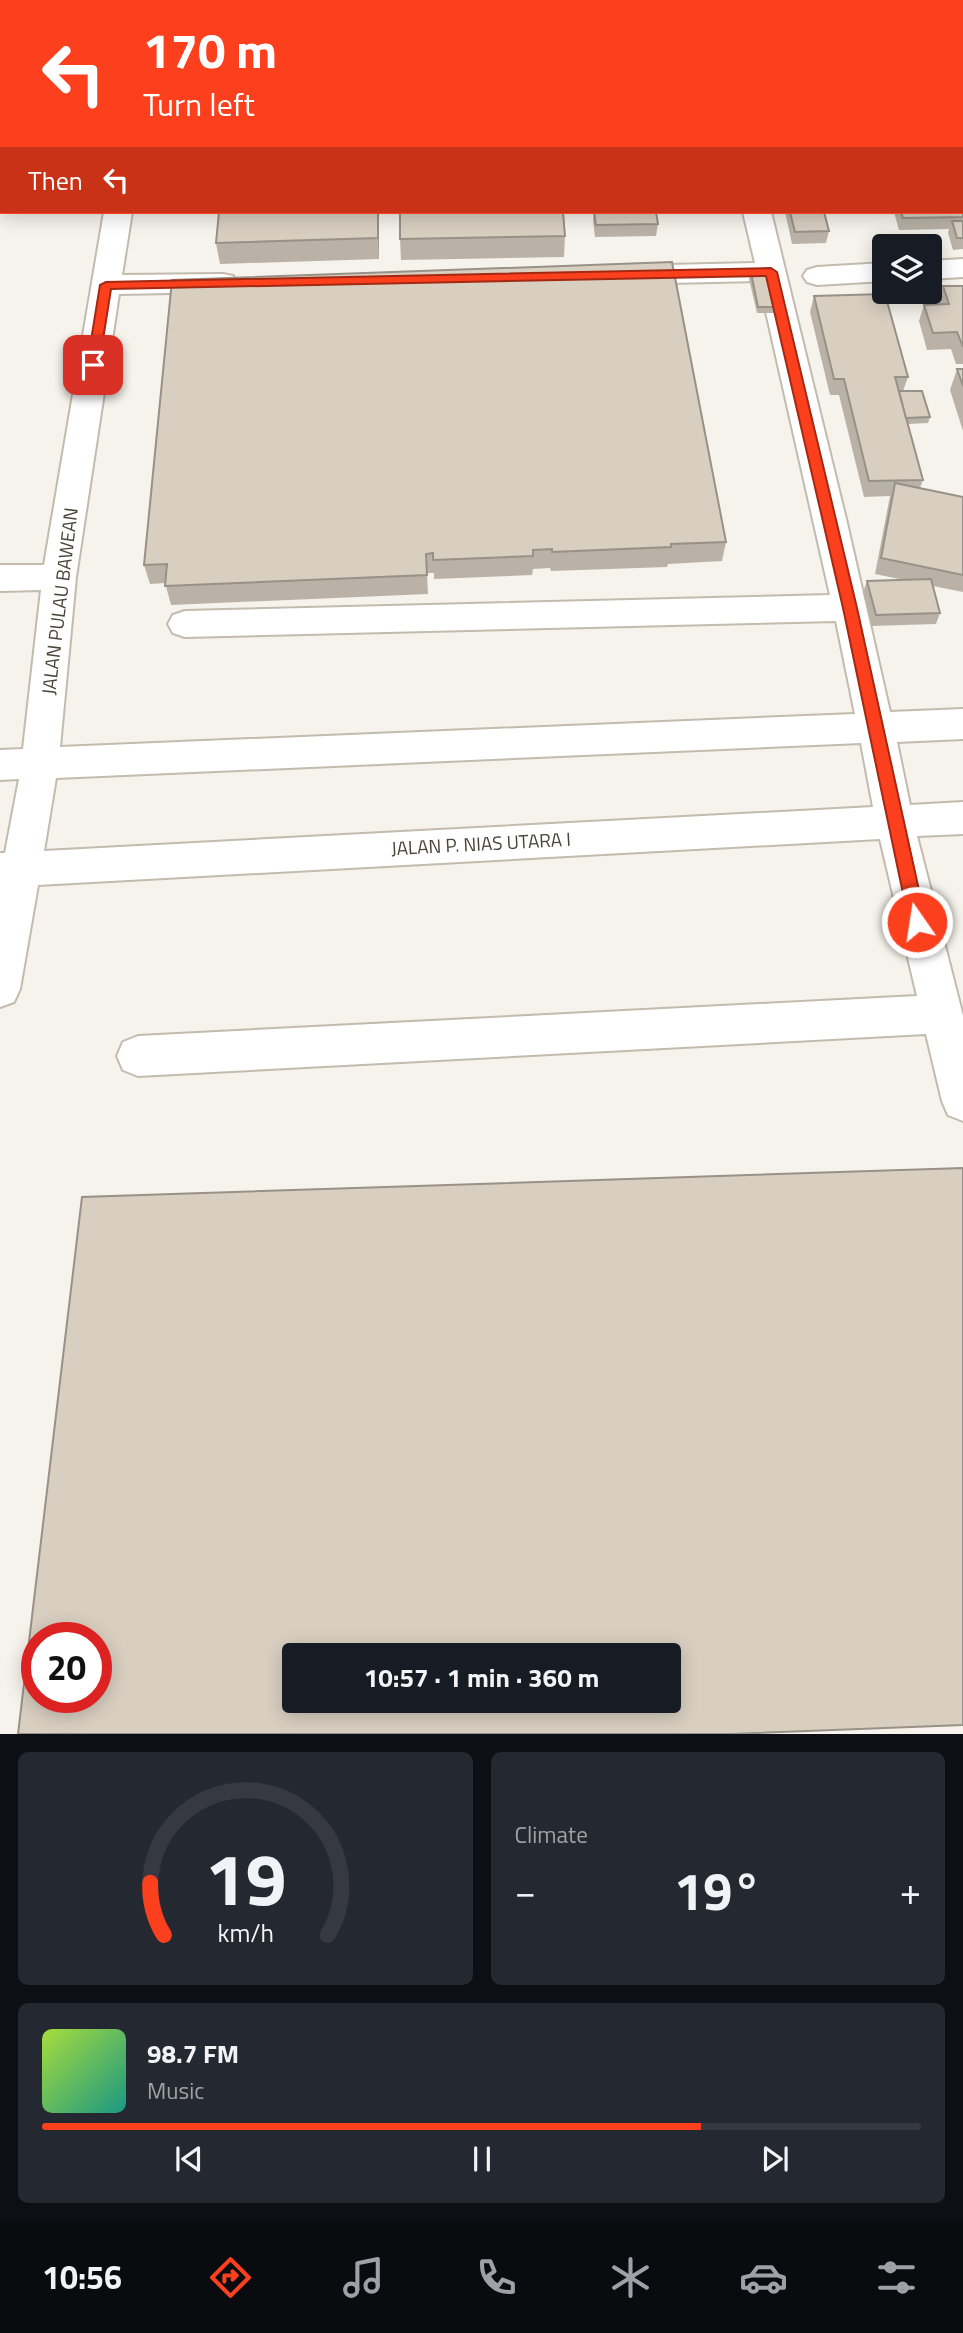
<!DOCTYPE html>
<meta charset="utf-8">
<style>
:root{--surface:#171b24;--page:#242831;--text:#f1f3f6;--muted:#9ea1a6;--line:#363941;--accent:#fc3f1d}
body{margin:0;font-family:"Titillium Web",sans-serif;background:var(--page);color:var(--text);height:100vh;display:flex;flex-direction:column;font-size:26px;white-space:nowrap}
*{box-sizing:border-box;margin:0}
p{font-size:23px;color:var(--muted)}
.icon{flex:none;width:38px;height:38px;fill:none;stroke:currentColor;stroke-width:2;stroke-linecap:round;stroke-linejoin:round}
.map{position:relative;height:1734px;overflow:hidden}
.details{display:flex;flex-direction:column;gap:18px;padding:18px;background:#0d0f14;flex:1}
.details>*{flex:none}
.guide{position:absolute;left:0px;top:0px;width:964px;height:214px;box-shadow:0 4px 18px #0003;background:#fc3f1d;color:#fff;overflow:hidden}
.buttons{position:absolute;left:872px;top:234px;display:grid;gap:14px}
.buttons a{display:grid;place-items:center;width:70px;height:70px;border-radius:7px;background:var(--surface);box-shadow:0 4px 18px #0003;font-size:35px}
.speed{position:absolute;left:21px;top:1622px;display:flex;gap:14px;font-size:35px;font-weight:700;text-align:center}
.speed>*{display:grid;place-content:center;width:91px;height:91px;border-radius:50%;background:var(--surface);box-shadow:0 4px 18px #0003;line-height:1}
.speed .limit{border:10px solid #d22;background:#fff;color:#111}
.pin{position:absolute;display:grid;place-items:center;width:60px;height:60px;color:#fff;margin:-30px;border-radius:14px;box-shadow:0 4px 10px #0006}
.me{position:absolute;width:77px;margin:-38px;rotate:347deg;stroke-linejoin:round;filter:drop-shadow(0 0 5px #0008)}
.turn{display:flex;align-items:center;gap:24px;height:147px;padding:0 28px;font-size:32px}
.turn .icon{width:91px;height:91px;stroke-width:2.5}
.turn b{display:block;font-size:49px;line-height:60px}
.then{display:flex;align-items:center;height:66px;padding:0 28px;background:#0003;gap:14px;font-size:26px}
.big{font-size:52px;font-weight:700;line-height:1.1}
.details .widget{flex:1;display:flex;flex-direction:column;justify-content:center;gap:10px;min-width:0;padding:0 24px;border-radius:10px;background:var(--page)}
.details .dial{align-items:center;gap:0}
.dial svg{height:182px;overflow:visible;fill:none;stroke:var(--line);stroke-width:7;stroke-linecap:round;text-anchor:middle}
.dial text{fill:var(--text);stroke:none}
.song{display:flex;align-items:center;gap:21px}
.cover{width:84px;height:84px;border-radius:10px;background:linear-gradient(135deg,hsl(80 70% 55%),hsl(170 70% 35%))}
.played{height:7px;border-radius:4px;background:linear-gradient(90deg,var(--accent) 75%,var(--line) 75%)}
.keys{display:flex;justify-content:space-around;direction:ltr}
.heat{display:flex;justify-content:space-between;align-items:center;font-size:38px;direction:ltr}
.details .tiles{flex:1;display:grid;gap:18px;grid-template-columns:1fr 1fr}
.widget:last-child{grid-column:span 2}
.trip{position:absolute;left:282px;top:1643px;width:399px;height:70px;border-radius:7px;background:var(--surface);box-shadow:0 4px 18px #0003;font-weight:700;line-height:70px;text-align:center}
.tab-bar{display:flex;height:112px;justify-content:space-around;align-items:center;background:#090b0e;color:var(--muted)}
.tab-bar .icon{width:49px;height:49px}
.tab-bar .on{color:var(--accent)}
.tab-bar b{font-size:32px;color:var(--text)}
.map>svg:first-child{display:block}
</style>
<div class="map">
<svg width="963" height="1735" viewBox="0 0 963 1735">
<rect width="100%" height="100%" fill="#f6f3ec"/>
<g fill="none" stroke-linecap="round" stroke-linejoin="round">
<defs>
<g id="minor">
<path d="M142 0H166L141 2Z"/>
<path d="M104 212H132L122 275 223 274 233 276 237 283 233 290 223 292 119 294 76 577 60 747 855 714 836 621 185 637 173 633 168 624 173 615 185 611 830 595 759 281 623 284 613 281 609 275 613 269 623 266 755 263 743 212H771L847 523 890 712 963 709V739L897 742 910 805 963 802V834L917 836 963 1016V1121L948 1115 942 1101 926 1034 138 1076 123 1070 117 1056 123 1042 138 1036 917 996 880 839 38 885 20 989 14 1002 0 1007V853H5L19 779 0 780V750L23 749 41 590 0 591V565H44ZM861 743 873 807 44 851 56 778Z"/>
<path d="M963 259V277L929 279V261Z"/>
<path d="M884 263V281L817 285 807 282 803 276 807 270 817 267Z"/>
</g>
</defs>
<use href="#minor" stroke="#c2bbae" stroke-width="4"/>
<use href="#minor" fill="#fff" fill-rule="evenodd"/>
</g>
<g fill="#bab2a6">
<rect x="0" y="73" width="2" height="76"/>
<path d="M963 188V249L953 250 948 233 949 229 899 230 894 212H962Z"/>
<path d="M379 212V259L220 264 216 243Z"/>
<path d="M594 212 658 224 656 236 595 237 593 221Z"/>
<path d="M785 212H824L829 231 826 243 792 244Z"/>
<path d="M565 236 564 257 401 260 400 239Z"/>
<path d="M751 273 776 307 774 313H757L749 279Z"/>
<path d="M943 286H963V364H956L951 349 927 350 919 321 924 305H938Z"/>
<path d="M814 296 908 377 903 391 930 417 928 423 908 424 923 480 920 488 963 497V592L933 586 940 613 936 624 872 626 863 592 867 581 904 580 875 574 890 496 864 497 839 395H830L810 312Z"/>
<path d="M957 369H963V431L950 390Z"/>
<path d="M726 542 722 561 668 564 667 567 551 571 550 568 533 569 532 575 434 579V573H427L428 594 171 605 165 583 150 584 144 565Z"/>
</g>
<path fill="#979187" d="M378 212H379V259L378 238Z"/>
<g fill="#d8cfc1" stroke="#979187" stroke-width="2" fill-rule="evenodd">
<rect x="224" y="0" width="171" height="2"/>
<path d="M435 0H477V2H436Z"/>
<path d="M740 0H925L926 2H740Z"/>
<rect x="0" y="73" width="2" height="55"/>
<path d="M962 188 963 217 903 218 901 212H962Z"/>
<path d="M219 212H378V238L216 243Z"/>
<path d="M400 212H563L565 236 400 239Z"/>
<path d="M594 212H656L658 224 596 225Z"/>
<path d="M790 212H824L829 231 795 232Z"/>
<path d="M952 221H963V238H957Z"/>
<path d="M672 262 726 542 671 544V547L552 552V549L533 550V556L433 560V553L426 554 427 575 165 586 167 564 144 565 172 280Z"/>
<path d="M768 272 776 307H758L751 273Z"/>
<path d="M943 286H963V347L957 332 933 333 924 305 949 304Z"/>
<path d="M885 294 908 377H895L923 480 869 481 844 379H834L814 296Z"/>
<path d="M957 369H963V386Z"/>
<path d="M899 391H922L930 417 906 418Z"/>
<path d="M895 483 963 497V575L881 558Z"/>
<path d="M931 579 940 613 876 615 867 581Z"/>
<path d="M963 1168V1725L731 1734H18L82 1197ZM37 1638H96V1698H37ZM294 1656H668V1701H294Z"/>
</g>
<path fill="#fc3f1d" stroke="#a42913" stroke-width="2" d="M771 268 777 272 857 608 926 922 923 927 917 929 912 927 909 922 843 608 766 276 111 289 99 365 93 369 87 365 100 285 106 282Z"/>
<g text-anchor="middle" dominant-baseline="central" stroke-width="7" stroke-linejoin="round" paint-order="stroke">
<g font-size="19" fill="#4b4439" stroke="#fff">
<text transform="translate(59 601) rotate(-83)">JALAN PULAU BAWEAN</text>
<text transform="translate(481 843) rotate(-3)">JALAN P. NIAS UTARA I</text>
</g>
</g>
</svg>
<div class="buttons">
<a><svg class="icon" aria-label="layers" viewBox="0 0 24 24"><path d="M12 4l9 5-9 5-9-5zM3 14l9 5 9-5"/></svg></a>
</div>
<div class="speed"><div class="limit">20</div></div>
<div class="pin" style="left:93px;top:365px;background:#d93025"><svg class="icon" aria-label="arrive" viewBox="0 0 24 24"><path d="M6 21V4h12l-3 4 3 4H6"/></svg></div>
<svg class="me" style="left:917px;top:922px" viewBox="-20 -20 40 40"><circle r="17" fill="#fc3f1d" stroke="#fff" stroke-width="3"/><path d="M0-11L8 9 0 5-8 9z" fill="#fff"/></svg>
<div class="trip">10:57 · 1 min · 360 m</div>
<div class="guide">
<div class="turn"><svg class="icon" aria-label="left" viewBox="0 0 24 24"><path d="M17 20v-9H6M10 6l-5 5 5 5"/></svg><div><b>170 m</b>Turn left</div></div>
<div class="then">Then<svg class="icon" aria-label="left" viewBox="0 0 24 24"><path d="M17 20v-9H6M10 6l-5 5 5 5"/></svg></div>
</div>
</div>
<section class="details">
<div class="tiles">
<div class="widget dial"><svg viewBox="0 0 100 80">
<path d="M14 69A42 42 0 1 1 86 69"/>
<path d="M14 69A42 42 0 0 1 8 46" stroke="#fc3f1d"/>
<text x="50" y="56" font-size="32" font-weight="700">19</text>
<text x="50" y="72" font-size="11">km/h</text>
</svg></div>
<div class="widget"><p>Climate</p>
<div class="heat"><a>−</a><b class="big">19°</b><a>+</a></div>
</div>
<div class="widget">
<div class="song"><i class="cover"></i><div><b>98.7 FM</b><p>Music</p></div></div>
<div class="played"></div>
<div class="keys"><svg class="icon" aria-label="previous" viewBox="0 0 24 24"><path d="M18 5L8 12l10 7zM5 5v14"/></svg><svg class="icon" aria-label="pause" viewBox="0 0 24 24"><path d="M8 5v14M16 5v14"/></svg><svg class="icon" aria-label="next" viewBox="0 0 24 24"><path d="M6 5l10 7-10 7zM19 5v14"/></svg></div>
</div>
</div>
</section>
<nav class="tab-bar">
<b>10:56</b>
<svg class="icon on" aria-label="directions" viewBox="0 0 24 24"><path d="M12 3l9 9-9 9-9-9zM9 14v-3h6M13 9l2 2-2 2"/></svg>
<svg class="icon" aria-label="music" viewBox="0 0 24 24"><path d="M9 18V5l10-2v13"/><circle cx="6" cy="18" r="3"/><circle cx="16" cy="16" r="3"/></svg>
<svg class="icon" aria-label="phone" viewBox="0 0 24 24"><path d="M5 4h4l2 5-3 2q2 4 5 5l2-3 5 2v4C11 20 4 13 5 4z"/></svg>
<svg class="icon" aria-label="climate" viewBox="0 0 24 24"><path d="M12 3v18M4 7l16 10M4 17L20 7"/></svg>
<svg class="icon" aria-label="car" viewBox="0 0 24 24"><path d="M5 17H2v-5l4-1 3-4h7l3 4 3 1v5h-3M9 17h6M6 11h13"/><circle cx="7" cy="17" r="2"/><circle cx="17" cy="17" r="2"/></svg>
<svg class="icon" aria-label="filters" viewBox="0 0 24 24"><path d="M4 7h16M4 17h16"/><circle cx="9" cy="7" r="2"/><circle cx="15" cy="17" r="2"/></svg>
</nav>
